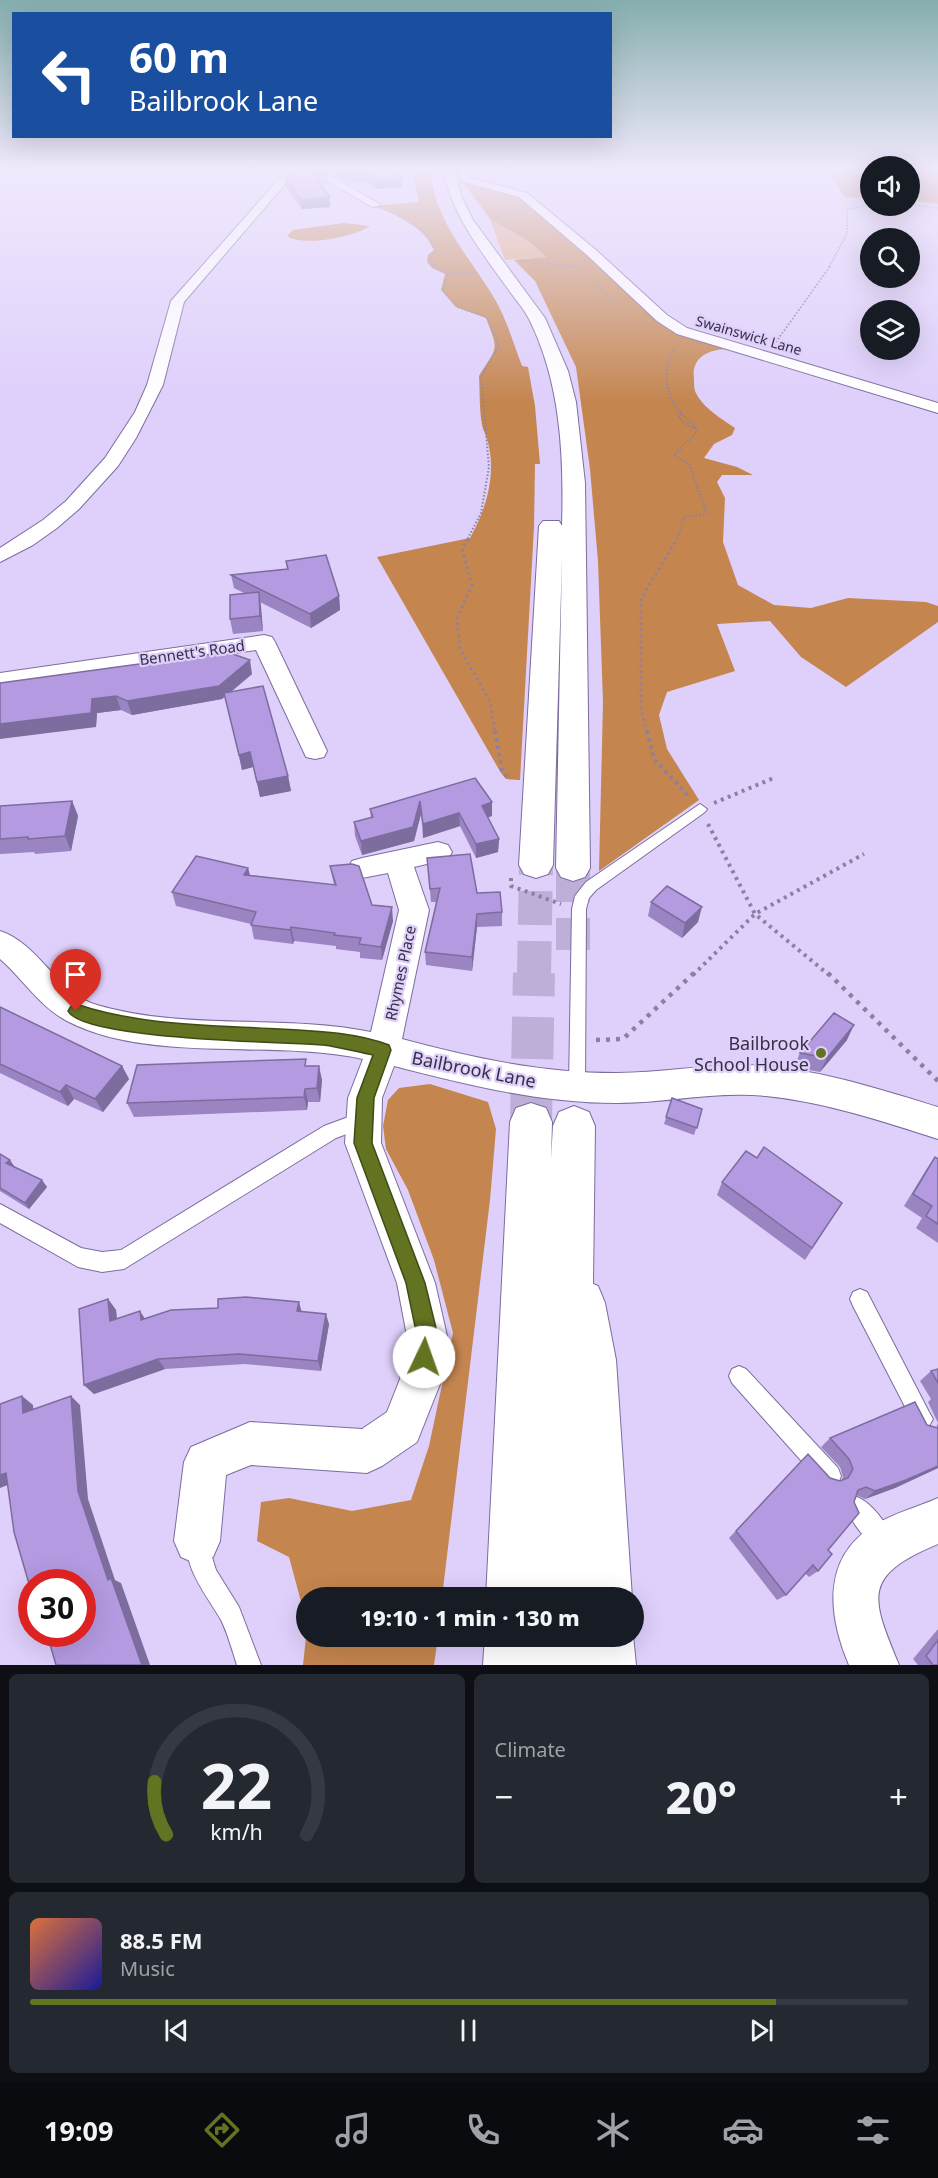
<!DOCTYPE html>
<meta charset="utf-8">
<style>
:root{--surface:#171b24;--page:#242831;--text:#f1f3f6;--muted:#9ea1a6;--line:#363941;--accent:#627321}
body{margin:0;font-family:"Noto Sans",sans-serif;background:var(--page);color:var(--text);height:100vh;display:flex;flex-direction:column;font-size:22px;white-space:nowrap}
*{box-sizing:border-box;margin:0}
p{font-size:20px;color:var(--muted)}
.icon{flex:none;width:33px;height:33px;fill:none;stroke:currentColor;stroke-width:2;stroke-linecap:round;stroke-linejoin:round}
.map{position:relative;height:1665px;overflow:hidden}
.sheet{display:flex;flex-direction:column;gap:9px;padding:9px;background:#0d0f14;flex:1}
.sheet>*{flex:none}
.banner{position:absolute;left:12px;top:12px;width:600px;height:126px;border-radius:0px;box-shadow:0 6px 24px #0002;background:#1a4fa0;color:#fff;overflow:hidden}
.controls{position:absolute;left:860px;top:156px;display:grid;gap:12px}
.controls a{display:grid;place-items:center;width:60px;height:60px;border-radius:50%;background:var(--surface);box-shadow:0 6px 24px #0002;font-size:30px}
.speed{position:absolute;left:18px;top:1569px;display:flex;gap:12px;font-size:30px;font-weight:700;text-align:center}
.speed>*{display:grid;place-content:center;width:78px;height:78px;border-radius:50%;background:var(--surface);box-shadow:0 6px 24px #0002;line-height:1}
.speed .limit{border:9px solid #d22;background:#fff;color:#111}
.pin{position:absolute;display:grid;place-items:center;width:51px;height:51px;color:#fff;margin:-62px -26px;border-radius:50% 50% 50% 0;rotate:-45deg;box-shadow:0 0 6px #0007}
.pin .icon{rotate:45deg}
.me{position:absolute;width:66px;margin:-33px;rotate:3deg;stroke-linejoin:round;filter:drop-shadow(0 0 4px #0008)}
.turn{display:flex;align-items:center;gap:21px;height:126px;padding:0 18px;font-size:27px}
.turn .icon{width:78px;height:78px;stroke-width:2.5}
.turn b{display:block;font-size:42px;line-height:51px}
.big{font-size:45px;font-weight:800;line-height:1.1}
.sheet .widget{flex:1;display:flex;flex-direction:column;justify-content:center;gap:9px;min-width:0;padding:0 21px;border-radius:9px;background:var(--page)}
.sheet .dial{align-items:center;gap:0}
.dial svg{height:156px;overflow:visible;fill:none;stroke:var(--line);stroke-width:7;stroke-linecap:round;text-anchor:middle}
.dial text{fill:var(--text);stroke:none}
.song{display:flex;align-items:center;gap:18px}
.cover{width:72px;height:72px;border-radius:9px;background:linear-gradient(135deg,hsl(20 70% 55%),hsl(240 70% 35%))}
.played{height:6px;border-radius:3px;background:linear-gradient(90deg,var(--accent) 85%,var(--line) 85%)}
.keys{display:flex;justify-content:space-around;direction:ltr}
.heat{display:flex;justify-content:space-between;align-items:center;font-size:33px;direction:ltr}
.sheet .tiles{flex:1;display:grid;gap:9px;grid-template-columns:1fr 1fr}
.widget:last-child{grid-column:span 2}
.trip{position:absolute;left:296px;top:1587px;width:348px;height:60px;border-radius:30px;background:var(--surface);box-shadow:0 6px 24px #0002;font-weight:800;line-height:60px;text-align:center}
.tabs{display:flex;height:96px;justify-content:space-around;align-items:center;background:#090b0e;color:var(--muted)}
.tabs .icon{width:42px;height:42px}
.tabs .current{color:var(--accent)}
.tabs b{font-size:27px;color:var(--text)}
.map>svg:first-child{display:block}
</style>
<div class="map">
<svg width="938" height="1665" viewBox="0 0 938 1665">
<rect width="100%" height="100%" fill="#decffb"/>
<path fill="#e0a779" d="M490 219 530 242 546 257 505 260Z"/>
<g fill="#c4854f">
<path d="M412 170H431C433 221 472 259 496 301 507 321 514 345 522 366L528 367 535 406 540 464H535L534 527 520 780 506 779 501 773 377 557 470 538C488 506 499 466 484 431 479 420 480 389 479 376 498 345 499 352 486 318L456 307 441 290 445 274 432 268 427 262 428 255 434 250C423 226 398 215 373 206L419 202Z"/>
<path d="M845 170H870V198L845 197 829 173Z"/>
<path d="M909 170H938V204L909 200Z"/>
<path d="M462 181 521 197 564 230 656 318 724 345 727 349C708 350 691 357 694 379 694 383 694 390 696 393 703 408 722 419 735 428L732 435 714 444 704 458 737 467 753 475H722L717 482 725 498 723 542 738 585 774 605 811 608 848 598 926 602 938 606V622L846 687 801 657 770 621 717 624 735 671 667 692 659 715 667 749 699 800 599 871 603 702 598 561 590 469 576 367 535 281 514 260 546 257 530 242 490 219Z"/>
<path d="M344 223 370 226C353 237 304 247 287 236L293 230Z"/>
<path d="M430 1084 488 1102 496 1129 490 1200 442 1597 306 1598V1620L289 1557 257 1541 261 1502 289 1498 352 1511 411 1500 429 1446 453 1333 434 1260 408 1190 386 1149 383 1126 388 1100 399 1088Z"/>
<path d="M306 1637V1636L438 1637 434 1665H303Z"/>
</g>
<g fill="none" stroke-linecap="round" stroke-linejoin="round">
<g stroke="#bdafd7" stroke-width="34" stroke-dasharray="34 16" stroke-linecap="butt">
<path d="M573 868V950"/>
<path d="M534 975 536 865"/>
</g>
<path stroke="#bdafd7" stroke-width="42" stroke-dasharray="42 21" stroke-linecap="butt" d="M531 1122 534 973"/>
<defs>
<g id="service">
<path d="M700 804 707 809 705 812 596 890 589 898 586 909 585 1085 583 1090 577 1093 571 1090 569 1085 572 909 575 896 586 882Z"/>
<path d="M362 1112 368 1114 371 1120 368 1126 336 1138 124 1269 102 1272 78 1267 0 1223V1204L81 1248 102 1252 121 1250 324 1126Z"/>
<path d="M860 1289 867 1292 929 1412 933 1419 929 1426 922 1430 915 1426 853 1306 850 1299 853 1292Z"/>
<path d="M739 1366 746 1369 838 1468 841 1476 838 1484 830 1487 822 1484 732 1383 729 1376 732 1369Z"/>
<path d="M857 1497C872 1503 888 1525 894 1540L891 1548 883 1551C868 1545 852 1523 846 1508L849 1500Z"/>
<path d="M198 1535 206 1538 216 1570 239 1607 261 1665H237C232 1650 228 1634 221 1620 209 1598 179 1563 190 1538Z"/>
</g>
<g id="minor">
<path d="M287 170H297L184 302 163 385 136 438 118 466 79 509 57 528 33 545 0 562V548L43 520 66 501 105 458 135 412 147 385 171 301Z"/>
<path d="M309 170H321L381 205 372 207Z"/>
<path d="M459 170H469L471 178 527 193 596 250 667 315 687 328 938 403V413L677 334 657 321 588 256 519 197 463 182 458 177Z"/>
<path d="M264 635 272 637 275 642 327 751 324 757 315 759 306 757 256 650 0 687V673Z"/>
<path d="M438 842 448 845 452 852 448 859 414 867 429 910 402 1039C472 1058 543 1073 616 1073 666 1073 716 1062 766 1066 824 1071 882 1090 938 1107V1139C882 1121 825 1102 766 1096 716 1091 667 1103 617 1103 539 1103 468 1085 394 1066L382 1098 381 1143 435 1283 447 1336 442 1379 417 1442 382 1466 367 1473 251 1465 226 1475 220 1541 213 1557 197 1564 181 1557 174 1541 184 1462 191 1447 250 1422 362 1429 387 1412 400 1379 407 1336 397 1283 345 1143 348 1098 363 1059C272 1039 149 1064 67 1021 40 1007 23 979 0 959V931C40 944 57 994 97 1005 186 1031 281 1014 371 1032L399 910 388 873 362 878 352 875 348 868 352 861 362 858Z"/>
<path d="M938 1498V1544C861 1576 871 1597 899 1665H849C829 1618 821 1561 870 1528 890 1514 916 1508 938 1498Z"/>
</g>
<g id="trunk">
<path d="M443 170H455L461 196 473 220 545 318 568 371 576 402 585 483 590 868 585 877 573 881 561 877 556 868 562 557 553 865 548 874 536 878 524 874 519 865 539 526 543 521H559L562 526C564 456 561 383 529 319 524 309 515 299 508 289 481 251 453 217 443 170Z"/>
<path d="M531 1103 546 1108 552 1122 551 1159 553 1126 559 1112 574 1106 589 1112 595 1126 593 1284 598 1286 605 1303 616 1360 632 1598H486L510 1122 516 1108Z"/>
<path d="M485 1636 633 1635 636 1665H483Z"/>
</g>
</defs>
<use href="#service" stroke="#7d6c9d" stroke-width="2"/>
<use href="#minor" stroke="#7d6c9d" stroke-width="2"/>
<use href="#trunk" stroke="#7d6c9d" stroke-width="2"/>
<g stroke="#8c80a2" stroke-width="1.5" stroke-dasharray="1.5 1.5" stroke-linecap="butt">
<path d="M909 204 938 208"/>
<path d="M391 211 429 235 436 251 429 255 433 267"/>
<path d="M519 260 576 267"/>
<path d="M829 267 847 234V209L870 205"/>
</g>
<g stroke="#8c80a2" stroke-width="2" stroke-dasharray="1.5 2" stroke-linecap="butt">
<path d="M431 265 448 273 443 290 457 307 487 317 499 346 481 376 489 467 481 513 467 540"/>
<path d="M563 265 580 267"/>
<path d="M448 273H478"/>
<path d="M595 283 613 301"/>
<path d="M776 342 831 265"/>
<path d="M676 347C663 365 663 393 679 411 685 419 694 422 697 432L674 455 689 464 707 514 684 517 677 540"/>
<path d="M681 413 679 417 688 426 696 428"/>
</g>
<g stroke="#8c80a2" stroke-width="3" stroke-dasharray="2 4" stroke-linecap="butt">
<path d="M468 539 462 549 472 585 457 618 460 649 490 701 495 732"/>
<path d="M647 732 641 709V599L677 539"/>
</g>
<g stroke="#8c80a2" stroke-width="4" stroke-dasharray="3 4.5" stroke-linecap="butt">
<path d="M495 731 502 771 510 780"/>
<path d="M647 731 654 759 690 798"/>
<path d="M714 803 776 777"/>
<path d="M708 824 755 914 829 975"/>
<path d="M511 878V886L561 904"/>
<path d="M693 975 755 914 864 854"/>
</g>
<g stroke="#8c80a2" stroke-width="4.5" stroke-dasharray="4 6" stroke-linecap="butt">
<path d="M828 973 938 1081"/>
<path d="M596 1040 623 1039 694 973"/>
</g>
<use href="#service" fill="#fff" fill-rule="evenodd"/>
<use href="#minor" fill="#fff" fill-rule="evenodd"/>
<use href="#trunk" fill="#fff" fill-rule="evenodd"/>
</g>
<g fill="#9a84c2">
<path d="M213 170H272L270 171H213Z"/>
<path d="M290 170 327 175 328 184H320L330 197V207L302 209 286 187 285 178Z"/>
<path d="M325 170H392L402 187 376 189 367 183H348Z"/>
<path d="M286 561 339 596 340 610 311 628 260 602 263 631 233 634 230 619 244 593 234 588 231 575 287 569Z"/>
<path d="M252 674 231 692 288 776 291 791 260 797 253 767 242 770 225 696 222 699 132 715 121 710 97 713 96 727 0 683Z"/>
<path d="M475 778 492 816 488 817 499 839 498 852 476 858 460 826 423 838 421 814 414 841 362 855 355 836 354 822 371 818 370 809Z"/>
<path d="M72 801 78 816 71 851 35 854 34 852 0 854V806Z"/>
<path d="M427 858 477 893 502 912V926L477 927 472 971 426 965 425 952 436 902H431Z"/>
<path d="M330 866 372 905 393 921 382 960 360 958V952L336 949V946L294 941 293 944 254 939 251 924 176 906 172 892 250 875 334 885Z"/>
<path d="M651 902 698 922 682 938 648 916Z"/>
<path d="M0 1007 122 1066 129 1079 103 1112 74 1099 68 1106 0 1073Z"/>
<path d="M847 1040 820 1072 794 1067 800 1053Z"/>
<path d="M308 1066 322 1080 320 1102H308L307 1110 134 1117 127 1103Z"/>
<path d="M672 1098 702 1109 694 1135 664 1124Z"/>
<path d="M0 1154 14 1166V1167L47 1187 29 1209 0 1191Z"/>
<path d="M935 1157 938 1159V1243L916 1228 922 1218 904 1206 926 1170Z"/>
<path d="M757 1158 842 1203 805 1260 717 1195 722 1182Z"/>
<path d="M108 1299 116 1310 117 1319H146L302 1311 329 1324 321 1371 245 1364 165 1369 94 1394 84 1385Z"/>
<path d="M938 1369V1423L928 1402 931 1399 920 1381 931 1371Z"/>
<path d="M938 1423V1468L895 1488 865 1499 856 1495 818 1571 809 1577 805 1573 786 1595 777 1600 729 1538 800 1463 830 1478 841 1481 843 1477 840 1467 821 1447 830 1438 927 1425 936 1428Z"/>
<path d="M938 1629V1665H918L913 1659Z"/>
</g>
<g fill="#7d6c9e">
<path d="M278 170H285L279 176Z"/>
<path d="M402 178V187L376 189 375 180Z"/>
<path d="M330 197V207L302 209 301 200Z"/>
<path d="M259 592 261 606 263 631 260 616Z"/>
<path d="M339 596 340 610 311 628 310 614Z"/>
<path d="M250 660 252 674 222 699 132 715 127 701Z"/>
<path d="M116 696 121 710 97 713 96 727 0 739V724L92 699Z"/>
<path d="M250 752 253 767 242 770 239 755Z"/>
<path d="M288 776 291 791 260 797 257 782Z"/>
<path d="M72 801 78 816 71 851 65 836Z"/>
<path d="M420 801 421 814 414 841 362 855 361 841Z"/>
<path d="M492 802V816L482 819V806Z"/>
<path d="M459 813 460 826 423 838V824Z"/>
<path d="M499 839 498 852 476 858V844Z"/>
<path d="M248 868 252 882 244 875Z"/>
<path d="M392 907 393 921 382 960 381 947Z"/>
<path d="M702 907 698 922 682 938 685 923Z"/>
<path d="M477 914V927L472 971V957Z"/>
<path d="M291 927 294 941 293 944 290 930Z"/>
<path d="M854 1025 847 1040 820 1072 827 1058Z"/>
<path d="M122 1066 129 1079 103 1112 95 1099Z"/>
<path d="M319 1066 322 1080 320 1102 317 1088Z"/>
<path d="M66 1085 74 1099 68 1106 60 1092Z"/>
<path d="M305 1089 308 1102 307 1110 304 1097Z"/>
<path d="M10 1160 14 1166 11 1170 6 1163Z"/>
<path d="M42 1180 47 1187 29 1209 25 1203Z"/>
<path d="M108 1299 116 1310 118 1332 110 1321Z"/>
<path d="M299 1302 302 1313 297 1311Z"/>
<path d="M140 1311 147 1322 141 1320Z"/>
<path d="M326 1314 329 1324 321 1371 318 1361Z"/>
<path d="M158 1359 165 1369 94 1394 84 1385Z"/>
<path d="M22 1396 33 1405 34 1422 23 1413Z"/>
<path d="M71 1396 80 1405 88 1499 115 1580 121 1583 150 1665H142L108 1580 78 1491Z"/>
<path d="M938 1466V1468L895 1488 865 1499 875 1491Z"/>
<path d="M6 1473 18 1481 0 1488V1475Z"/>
</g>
<g fill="#b39ae1" stroke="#7d6c9e" stroke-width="1.5">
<path d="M290 170H319L327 175H313L330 197 301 200 285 178Z"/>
<path d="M340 170H392L402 178 375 180 366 174H348Z"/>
<path d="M326 555 339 596 310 614 231 575 288 569 286 561Z"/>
<path d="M259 592 260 616 230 619V595Z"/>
<path d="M227 652 250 660 219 686 127 701 116 696 92 699 91 713 0 724V683Z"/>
<path d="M263 686 288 776 257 782 250 752 239 755 224 693Z"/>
<path d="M475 778 492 802 482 806 499 839 476 844 459 813 423 824 420 801 413 827 361 841 354 822 373 817 370 809Z"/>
<path d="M72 801 65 836 28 839V837L0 839V806Z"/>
<path d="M470 854 477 893 500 892 502 912 477 914 472 957 425 952 440 888 430 889 427 858Z"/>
<path d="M196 856 248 868 244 875 336 885 330 866 352 864 359 866 372 905 392 907 381 947 359 944 361 938 334 935 335 933 291 927 290 930 251 925 256 912 172 892Z"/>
<path d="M667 886 702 907 685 923 651 902Z"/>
<path d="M0 1007 122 1066 95 1099 66 1085 60 1092 0 1064Z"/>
<path d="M834 1013 854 1025 827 1058 800 1053Z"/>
<path d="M306 1059 305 1066H319L317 1088 305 1089 304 1097 127 1103 137 1065Z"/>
<path d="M672 1098 702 1109 697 1128 666 1117Z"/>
<path d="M764 1147 842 1203 812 1248 722 1182 746 1151 757 1158Z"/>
<path d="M0 1154 10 1160 6 1163 42 1180 25 1203 0 1188Z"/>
<path d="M935 1157 938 1159V1224L926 1216 932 1206 913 1194Z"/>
<path d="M246 1297 299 1302 297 1311 326 1314 318 1361 239 1354 158 1359 84 1385 79 1309 108 1299 110 1321 140 1311 141 1320 171 1310 218 1308V1299Z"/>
<path d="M938 1369V1383L931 1371Z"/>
<path d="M22 1396 23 1413 71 1396 78 1491 108 1580 111 1578 142 1665H56L47 1634H82V1582H32V1594L14 1532 6 1473 0 1475V1404Z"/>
<path d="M915 1402 927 1425 938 1428V1466L906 1480 875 1491 866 1487 858 1490 854 1502 859 1513 828 1550 832 1554 818 1571 813 1565 786 1595 736 1531 808 1454 830 1478 840 1481 848 1478 853 1469 849 1459 830 1438Z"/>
<path d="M938 1640V1665H933L926 1656Z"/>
</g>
<linearGradient id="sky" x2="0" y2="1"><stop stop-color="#85aeae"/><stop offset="0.42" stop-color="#f0e9fd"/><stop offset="1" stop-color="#f0e9fd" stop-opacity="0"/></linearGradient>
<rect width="938" height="403" fill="url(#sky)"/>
<path fill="#627321" stroke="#404b15" stroke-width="1.5" d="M76 1004C141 1026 212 1025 280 1029 316 1031 355 1032 389 1045L391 1050 374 1098 372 1143 425 1283 438 1336 431 1364 424 1367 417 1364 414 1357 417 1336 406 1283 354 1143 357 1098 373 1055C357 1052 340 1047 323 1045 285 1042 83 1040 68 1011L71 1006Z"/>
<circle fill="#627321" stroke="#decffb" stroke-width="2" cx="821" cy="1053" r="6"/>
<g text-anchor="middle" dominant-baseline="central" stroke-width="4.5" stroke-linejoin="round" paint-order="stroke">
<g font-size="14" fill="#372f45" stroke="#decffb">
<text transform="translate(749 335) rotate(16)">Swainswick Lane</text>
</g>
<g font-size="15" fill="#372f45" stroke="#decffb">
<text transform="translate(192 652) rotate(-8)">Bennett's Road</text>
<text transform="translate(400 973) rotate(-78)">Rhymes Place</text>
</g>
<g font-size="18" fill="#372f45" stroke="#decffb" text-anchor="end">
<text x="809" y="1043">Bailbrook<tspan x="809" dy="21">School House</tspan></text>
</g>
<g font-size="18" fill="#372f45" stroke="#decffb">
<text transform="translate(474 1069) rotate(11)">Bailbrook Lane</text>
</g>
</g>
</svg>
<div class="controls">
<a><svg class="icon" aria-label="sound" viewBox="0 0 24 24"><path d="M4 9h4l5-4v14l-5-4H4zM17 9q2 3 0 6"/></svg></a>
<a><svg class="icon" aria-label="search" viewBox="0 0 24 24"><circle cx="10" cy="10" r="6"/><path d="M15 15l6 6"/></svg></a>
<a><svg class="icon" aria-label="layers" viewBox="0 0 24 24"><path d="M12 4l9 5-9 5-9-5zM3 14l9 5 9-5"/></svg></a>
</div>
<div class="speed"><div class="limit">30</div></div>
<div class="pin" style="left:76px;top:1011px;background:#d93025"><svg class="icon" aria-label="arrive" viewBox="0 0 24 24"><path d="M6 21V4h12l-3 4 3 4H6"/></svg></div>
<svg class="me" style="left:424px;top:1357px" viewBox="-20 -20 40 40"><circle r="19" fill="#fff"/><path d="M0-13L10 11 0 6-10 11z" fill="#627321"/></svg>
<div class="trip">19:10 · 1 min · 130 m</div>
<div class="banner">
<div class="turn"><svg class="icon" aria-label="left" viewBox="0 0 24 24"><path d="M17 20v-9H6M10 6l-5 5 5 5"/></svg><div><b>60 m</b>Bailbrook Lane</div></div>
</div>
</div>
<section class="sheet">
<div class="tiles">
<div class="widget dial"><svg viewBox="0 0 100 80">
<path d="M14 69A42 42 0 1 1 86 69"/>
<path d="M14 69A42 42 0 0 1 8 42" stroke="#627321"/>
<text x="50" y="56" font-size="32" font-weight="700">22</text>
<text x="50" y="72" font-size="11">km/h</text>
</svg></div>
<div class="widget"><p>Climate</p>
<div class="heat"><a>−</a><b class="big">20°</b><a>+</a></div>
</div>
<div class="widget">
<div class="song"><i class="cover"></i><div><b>88.5 FM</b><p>Music</p></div></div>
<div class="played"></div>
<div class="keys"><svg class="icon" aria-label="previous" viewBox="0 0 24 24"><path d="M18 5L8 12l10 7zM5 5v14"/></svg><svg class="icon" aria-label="pause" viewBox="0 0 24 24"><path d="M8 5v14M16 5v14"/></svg><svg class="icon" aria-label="next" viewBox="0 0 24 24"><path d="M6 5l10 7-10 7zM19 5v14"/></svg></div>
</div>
</div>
</section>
<nav class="tabs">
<b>19:09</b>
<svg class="icon current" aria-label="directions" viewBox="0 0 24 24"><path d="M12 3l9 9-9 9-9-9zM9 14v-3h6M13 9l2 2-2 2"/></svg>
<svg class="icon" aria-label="music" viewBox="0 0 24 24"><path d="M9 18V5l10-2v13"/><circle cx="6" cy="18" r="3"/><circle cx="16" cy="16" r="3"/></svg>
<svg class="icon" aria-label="phone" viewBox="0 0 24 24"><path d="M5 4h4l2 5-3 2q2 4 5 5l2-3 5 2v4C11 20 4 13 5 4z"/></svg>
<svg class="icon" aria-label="climate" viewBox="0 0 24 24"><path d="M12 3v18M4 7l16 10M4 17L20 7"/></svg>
<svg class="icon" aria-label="car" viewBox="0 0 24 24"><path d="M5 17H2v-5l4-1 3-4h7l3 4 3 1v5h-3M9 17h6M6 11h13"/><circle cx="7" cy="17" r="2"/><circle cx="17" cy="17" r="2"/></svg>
<svg class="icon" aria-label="filters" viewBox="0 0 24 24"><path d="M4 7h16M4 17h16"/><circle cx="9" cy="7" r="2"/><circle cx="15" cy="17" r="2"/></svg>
</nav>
